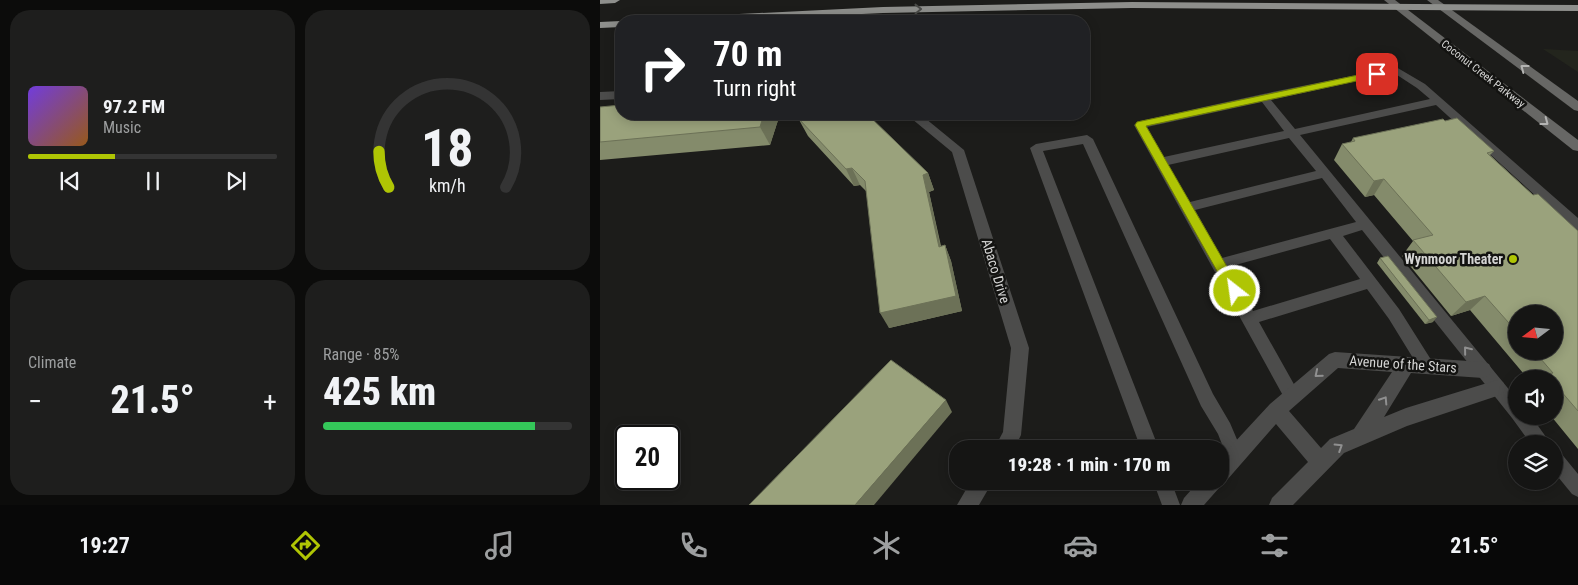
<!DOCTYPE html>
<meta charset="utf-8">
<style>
:root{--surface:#151514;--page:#1e1e1d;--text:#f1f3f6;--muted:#9d9fa0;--line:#343434;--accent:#afc504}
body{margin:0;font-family:"Roboto Condensed",sans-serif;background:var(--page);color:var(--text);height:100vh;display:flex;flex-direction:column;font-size:19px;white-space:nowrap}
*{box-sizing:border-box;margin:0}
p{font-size:16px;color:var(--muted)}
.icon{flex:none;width:28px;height:28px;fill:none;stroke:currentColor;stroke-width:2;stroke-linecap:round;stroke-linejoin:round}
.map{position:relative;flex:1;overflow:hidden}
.side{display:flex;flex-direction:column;gap:10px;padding:10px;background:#0c0c0b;width:600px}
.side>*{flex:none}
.hud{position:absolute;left:15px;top:15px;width:475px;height:105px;border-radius:20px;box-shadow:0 2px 12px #0003,0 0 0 1px var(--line);background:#202124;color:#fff;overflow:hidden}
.needle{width:32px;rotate:254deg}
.tools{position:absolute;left:908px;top:305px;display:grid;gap:10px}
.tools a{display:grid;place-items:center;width:55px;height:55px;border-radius:50%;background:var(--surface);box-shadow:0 2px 12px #0003,0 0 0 1px var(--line);font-size:25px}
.speed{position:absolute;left:15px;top:425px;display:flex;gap:10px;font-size:25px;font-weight:700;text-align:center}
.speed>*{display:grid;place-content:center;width:65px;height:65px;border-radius:50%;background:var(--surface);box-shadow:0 2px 12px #0003,0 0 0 1px var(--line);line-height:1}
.speed .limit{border:2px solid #111;border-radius:8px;background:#fff;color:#111}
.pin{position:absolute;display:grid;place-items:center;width:42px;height:42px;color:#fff;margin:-21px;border-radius:10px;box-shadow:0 2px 8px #0006}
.me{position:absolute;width:55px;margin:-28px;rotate:330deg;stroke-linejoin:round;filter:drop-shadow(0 0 4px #0008)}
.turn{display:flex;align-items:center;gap:18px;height:105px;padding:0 15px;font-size:22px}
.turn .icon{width:65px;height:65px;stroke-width:2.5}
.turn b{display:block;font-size:35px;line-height:42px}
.big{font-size:38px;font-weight:800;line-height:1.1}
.side .card{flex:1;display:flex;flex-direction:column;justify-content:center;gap:8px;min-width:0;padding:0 18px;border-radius:20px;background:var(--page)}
.side .dial{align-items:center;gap:0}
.dial svg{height:130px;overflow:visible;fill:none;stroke:var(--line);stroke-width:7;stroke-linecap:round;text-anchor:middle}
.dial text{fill:var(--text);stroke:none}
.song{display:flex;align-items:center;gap:15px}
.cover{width:60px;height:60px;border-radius:8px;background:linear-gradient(135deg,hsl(260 70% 55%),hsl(30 70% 35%))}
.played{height:5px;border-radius:2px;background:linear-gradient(90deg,var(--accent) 35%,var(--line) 35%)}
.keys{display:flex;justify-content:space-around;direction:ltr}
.heat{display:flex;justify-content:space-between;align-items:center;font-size:28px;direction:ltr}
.charge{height:8px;border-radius:4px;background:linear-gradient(90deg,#34c759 85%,var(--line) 0)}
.side .tiles{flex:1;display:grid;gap:10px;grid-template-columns:repeat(2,1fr)}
.trip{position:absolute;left:349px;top:440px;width:280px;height:50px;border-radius:20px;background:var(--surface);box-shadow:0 2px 12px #0003,0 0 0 1px var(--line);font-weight:800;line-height:50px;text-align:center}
.dock{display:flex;height:80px;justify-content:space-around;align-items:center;background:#080808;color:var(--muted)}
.dock .icon{width:35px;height:35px}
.dock .active{color:var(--accent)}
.dock b{font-size:22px;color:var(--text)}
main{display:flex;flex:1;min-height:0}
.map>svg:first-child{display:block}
</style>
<main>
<section class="side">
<div class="tiles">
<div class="card">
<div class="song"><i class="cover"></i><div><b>97.2 FM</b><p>Music</p></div></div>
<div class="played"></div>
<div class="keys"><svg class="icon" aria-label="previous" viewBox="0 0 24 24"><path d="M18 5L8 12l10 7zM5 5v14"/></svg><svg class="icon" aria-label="pause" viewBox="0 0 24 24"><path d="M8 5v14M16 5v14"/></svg><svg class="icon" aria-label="next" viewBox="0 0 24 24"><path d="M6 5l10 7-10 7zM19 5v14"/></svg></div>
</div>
<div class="card dial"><svg viewBox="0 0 100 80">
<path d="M14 69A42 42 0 1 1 86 69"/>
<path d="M14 69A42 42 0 0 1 8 47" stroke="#afc504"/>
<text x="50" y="56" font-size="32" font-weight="700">18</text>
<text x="50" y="72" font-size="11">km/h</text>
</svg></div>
<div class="card"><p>Climate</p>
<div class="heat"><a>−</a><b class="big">21.5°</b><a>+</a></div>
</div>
<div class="card"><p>Range · 85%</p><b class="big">425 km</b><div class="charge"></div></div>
</div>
</section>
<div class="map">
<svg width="978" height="505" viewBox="0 0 978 505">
<rect width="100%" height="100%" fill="#1c1c1a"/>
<path fill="#23251d" d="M943 49 978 51V72Z"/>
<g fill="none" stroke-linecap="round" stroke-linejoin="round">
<g fill="#4c4c4b" fill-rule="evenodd">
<path d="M796 67 825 84 978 218V231L973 230 836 105 700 135 916 398V416H931L951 444H931L912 418 762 230 743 236 799 309 835 366 833 371 827 373 821 371 789 319 767 289 659 322 700 395 698 401 692 403 686 401 534 125 540 121 663 94ZM794 73 817 88 830 99 695 129 671 100ZM662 102 684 131 564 157 547 127ZM689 138 716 171 590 202 568 165ZM722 178 756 222 622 258 595 210ZM730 239 760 279 653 311 628 267Z"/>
<path d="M487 135 493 139 613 394 630 423 644 456 641 462 635 465 629 462 618 434 601 406 483 144 443 151 559 449H541L430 148 436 144Z"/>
<path d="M954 449 960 452 978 474V497L972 494 954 472Z"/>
<path d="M553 481H571L580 505H562Z"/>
</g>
<g fill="#4c4c4b" fill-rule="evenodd">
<path d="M21 91V99L0 100V92Z"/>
<path d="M306 114H320L364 150 429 348 421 435 414 449H394L403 432 411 348 352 152Z"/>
<path d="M735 352 883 362 889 364 892 370 889 376 883 378 811 373 784 417 806 408 897 380 903 382 906 388 903 394 807 426 744 453 693 505H669L672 498 708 462 676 424 627 480 621 482 619 488 604 505H581L584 498 599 481H620V458L670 404 729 354ZM738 368 792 372 754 429 730 439 721 448 689 411Z"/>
<path d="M371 481H393L379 505H357Z"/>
</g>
<g fill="#676765" fill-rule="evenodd">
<path d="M784 0H795L978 140V151L973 150Z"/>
<path d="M827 0H838L978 101V111L974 110Z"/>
</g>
<g fill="#8e8f8c" fill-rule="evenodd">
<path d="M0 0H20L15 3 0 4Z"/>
<path d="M532 2 978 5V11L532 8 283 13 116 21H54L59 18 283 7Z"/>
<path d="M21 21V27L0 28V22Z"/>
</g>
</g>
<g fill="#848b6b" fill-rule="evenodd">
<path d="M0 107 180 114 170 145 0 160Z"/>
<path d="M198 118 328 173 334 190 329 192 341 246 345 245 351 261 362 311 289 328 266 191 260 185 254 186 208 136Z"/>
<path d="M845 121 894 151 890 155 933 195 978 231V449L951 416H954V379H928L870 310 851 316 802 256 813 241 774 195 765 197 734 160 742 144 751 142 753 138ZM916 314 954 351H916Z"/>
<path d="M780 258 833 322 825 324 777 263Z"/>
</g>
<g fill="#6c7157">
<path d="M164 114H180L170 145 160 127Z"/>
<path d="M252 168 260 185 254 186 246 169Z"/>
<path d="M328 173 334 190 329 192 344 263 339 247 323 175Z"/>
<path d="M784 179 774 195 765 197 774 181Z"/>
<path d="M345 245 351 261 362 311 289 328 280 313Z"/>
<path d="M885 296 870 310 851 316 866 302Z"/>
<path d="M837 317 833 322 825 324 829 320Z"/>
<path d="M346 400 352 412 274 505H255Z"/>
</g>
<g fill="#9aa27c" stroke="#6c7157">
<path d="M21 105V114H164L160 127 0 142V107Z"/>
<path d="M208 114H267L328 173 323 175 339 247 345 245 356 296 280 313 265 181 252 168 246 169 198 118Z"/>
<path d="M857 118 894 151 887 153 933 195 938 194 978 231V411L954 383V379H950L947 374 953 373 934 351H954V314H916V331L885 296 866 302 813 240 833 235 784 179 774 181 742 144 755 141 753 138 843 119 845 121Z"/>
<path d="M788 256 837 317 829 320 780 258Z"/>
<path d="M291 360 346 400 255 505H149Z"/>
</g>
<defs><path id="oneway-chevron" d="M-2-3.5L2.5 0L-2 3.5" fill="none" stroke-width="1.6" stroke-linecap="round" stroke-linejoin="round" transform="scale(1.25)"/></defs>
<use stroke="#4a4b48" href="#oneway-chevron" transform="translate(318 9) rotate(-1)"/>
<g stroke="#b4b4b3">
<use href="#oneway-chevron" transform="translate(924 68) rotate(-143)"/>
<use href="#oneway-chevron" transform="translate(945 122) rotate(37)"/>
</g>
<g stroke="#909090">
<use href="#oneway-chevron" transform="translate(867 350) rotate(-129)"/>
<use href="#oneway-chevron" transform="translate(718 374) rotate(140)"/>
<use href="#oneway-chevron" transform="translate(784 400) rotate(-57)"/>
<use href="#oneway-chevron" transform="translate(739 447) rotate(-32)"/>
</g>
<path fill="#afc504" stroke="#728003" d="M777 71 780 72V76L546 126 641 291 639 294H630L535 125 537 122Z"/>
<circle fill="#afc504" stroke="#131311" stroke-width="2" cx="913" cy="259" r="5"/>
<g text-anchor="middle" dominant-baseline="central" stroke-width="5" stroke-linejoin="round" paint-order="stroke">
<g font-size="11" fill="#d5d5d4" stroke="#131311">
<text transform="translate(883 74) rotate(38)">Coconut Creek Parkway</text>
</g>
<g font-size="14" font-weight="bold" fill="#d5d5d4" stroke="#131311" text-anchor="end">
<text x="903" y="259">Wynmoor Theater</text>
</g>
<g font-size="14" fill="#d5d5d4" stroke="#131311">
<text transform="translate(396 271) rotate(73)">Abaco Drive</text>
<text transform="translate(803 364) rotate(4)">Avenue of the Stars</text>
</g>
</g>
</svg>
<div class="tools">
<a><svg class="needle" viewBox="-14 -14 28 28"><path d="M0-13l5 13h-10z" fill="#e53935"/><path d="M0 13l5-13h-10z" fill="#9d9fa0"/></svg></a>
<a><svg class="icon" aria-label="sound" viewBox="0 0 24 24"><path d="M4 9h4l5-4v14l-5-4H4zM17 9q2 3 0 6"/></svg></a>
<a><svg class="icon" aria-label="layers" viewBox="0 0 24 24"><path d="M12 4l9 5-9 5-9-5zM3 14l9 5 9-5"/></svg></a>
</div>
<div class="speed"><div class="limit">20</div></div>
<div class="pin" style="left:777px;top:74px;background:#d93025"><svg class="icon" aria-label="arrive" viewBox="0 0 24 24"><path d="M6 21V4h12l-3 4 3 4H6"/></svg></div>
<svg class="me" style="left:635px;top:291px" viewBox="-20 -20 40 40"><circle r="17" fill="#afc504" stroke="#fff" stroke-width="3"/><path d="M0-11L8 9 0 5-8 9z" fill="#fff"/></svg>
<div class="trip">19:28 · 1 min · 170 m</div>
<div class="hud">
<div class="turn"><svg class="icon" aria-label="right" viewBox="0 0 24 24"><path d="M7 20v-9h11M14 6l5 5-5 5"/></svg><div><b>70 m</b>Turn right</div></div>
</div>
</div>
</main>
<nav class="dock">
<b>19:27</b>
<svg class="icon active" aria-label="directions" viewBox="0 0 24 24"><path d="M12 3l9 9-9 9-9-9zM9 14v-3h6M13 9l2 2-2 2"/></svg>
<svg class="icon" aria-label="music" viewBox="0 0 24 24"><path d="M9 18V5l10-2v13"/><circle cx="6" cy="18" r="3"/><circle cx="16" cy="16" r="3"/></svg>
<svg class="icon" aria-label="phone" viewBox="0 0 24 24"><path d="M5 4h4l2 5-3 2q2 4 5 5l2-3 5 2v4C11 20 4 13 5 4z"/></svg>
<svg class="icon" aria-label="climate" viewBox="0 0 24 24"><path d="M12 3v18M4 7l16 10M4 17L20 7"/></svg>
<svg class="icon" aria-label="car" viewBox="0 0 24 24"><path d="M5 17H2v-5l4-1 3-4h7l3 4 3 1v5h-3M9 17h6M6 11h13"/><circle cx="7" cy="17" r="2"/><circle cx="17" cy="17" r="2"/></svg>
<svg class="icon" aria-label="filters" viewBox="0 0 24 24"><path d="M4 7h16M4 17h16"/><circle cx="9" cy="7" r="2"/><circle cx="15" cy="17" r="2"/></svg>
<b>21.5°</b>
</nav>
